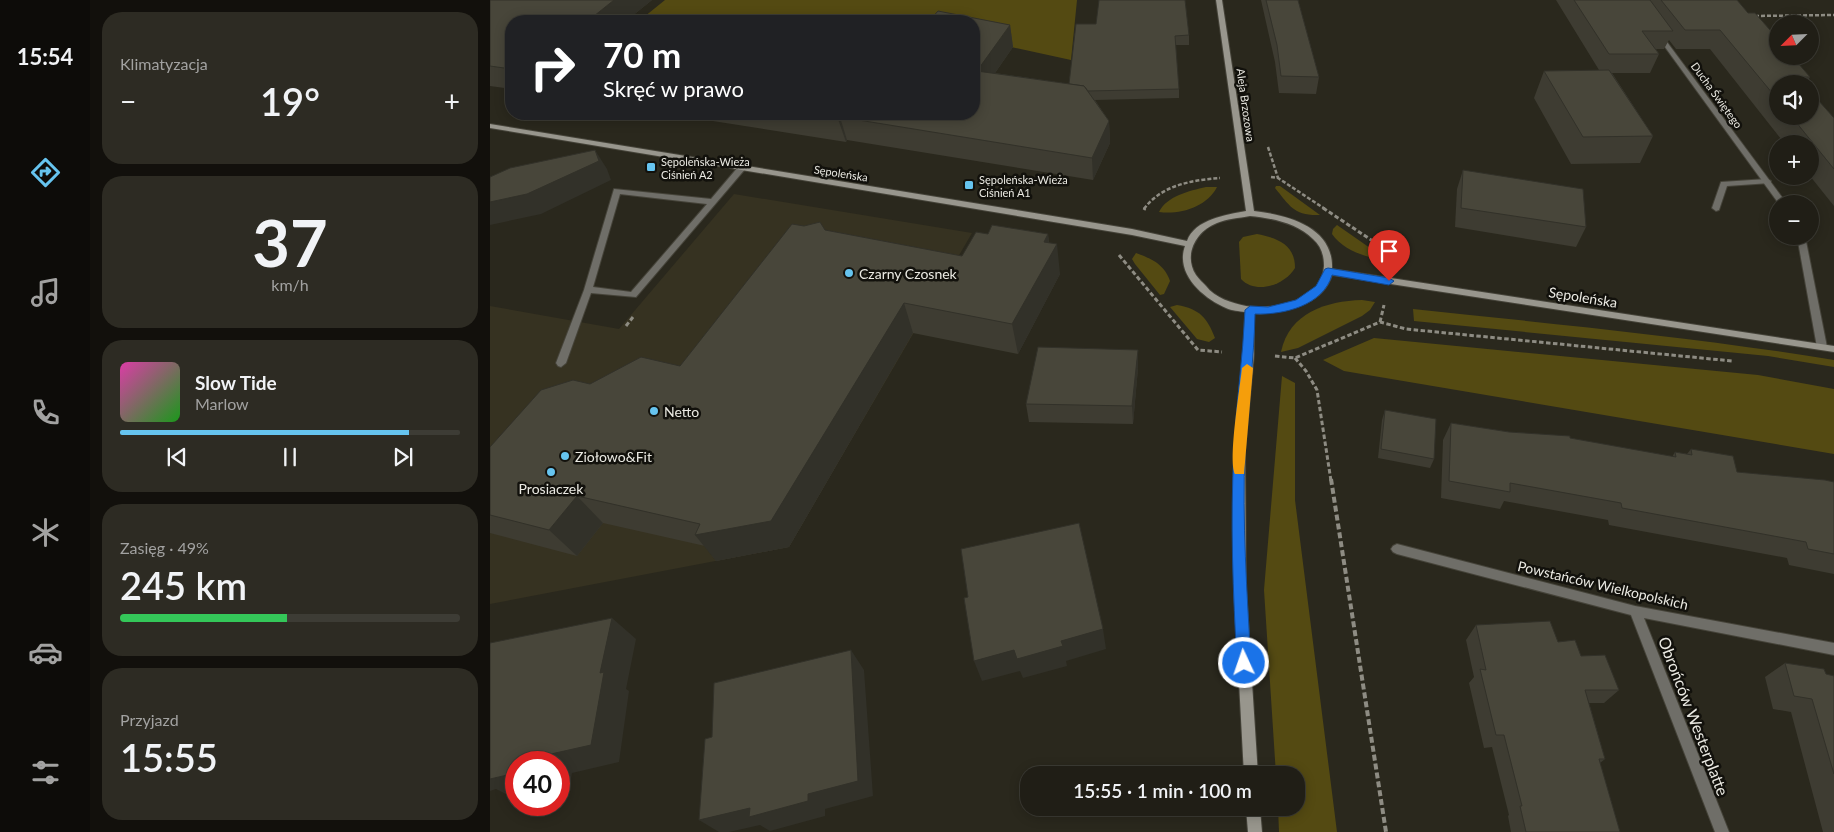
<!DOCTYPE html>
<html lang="pl">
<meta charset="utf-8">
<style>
:root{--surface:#201e16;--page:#2d2b23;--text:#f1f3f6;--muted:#a2a2a1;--line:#3d3c35;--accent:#66c4ef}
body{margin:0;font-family:Lato,sans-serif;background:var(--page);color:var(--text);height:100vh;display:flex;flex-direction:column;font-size:19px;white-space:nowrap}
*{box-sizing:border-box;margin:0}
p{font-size:16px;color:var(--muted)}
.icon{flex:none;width:28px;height:28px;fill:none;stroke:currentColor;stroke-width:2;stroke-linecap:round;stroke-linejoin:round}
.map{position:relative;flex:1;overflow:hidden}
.panel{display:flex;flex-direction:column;gap:12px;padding:12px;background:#12100c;width:400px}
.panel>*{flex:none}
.banner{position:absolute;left:15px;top:15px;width:475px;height:105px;border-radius:20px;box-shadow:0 2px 12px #0003,0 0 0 1px var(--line);background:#202124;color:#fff;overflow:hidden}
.needle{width:32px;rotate:246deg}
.tools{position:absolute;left:1279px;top:15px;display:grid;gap:10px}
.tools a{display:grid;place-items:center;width:50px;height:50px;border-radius:50%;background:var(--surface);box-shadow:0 2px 12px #0003,0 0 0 1px var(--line);font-size:25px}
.speed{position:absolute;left:15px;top:751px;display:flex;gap:10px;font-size:25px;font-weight:700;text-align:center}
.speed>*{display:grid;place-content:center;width:65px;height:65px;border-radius:50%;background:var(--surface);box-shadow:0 2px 12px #0003,0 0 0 1px var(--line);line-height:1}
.speed .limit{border:8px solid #d22;background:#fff;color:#111}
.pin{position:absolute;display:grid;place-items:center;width:42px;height:42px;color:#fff;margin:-51px -21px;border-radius:50% 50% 50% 0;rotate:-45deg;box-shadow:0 0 5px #0007}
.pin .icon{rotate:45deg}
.me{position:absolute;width:55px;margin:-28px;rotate:357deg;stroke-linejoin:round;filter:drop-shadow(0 0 4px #0008)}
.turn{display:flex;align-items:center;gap:18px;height:105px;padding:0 15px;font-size:22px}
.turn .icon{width:65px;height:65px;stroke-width:2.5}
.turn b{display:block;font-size:35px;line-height:42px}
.big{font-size:38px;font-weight:600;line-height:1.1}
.panel .card{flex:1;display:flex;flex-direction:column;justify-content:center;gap:8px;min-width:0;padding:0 18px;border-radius:20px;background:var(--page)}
.panel .dial{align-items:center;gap:0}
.dial b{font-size:65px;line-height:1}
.song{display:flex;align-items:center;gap:15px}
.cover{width:60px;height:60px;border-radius:8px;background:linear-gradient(135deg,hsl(320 70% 55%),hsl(120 70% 35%))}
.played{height:5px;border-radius:2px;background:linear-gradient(90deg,var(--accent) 85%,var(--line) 85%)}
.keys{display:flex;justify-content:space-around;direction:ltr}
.heat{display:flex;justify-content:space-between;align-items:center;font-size:28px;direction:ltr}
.charge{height:8px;border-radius:4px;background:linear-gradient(90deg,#34c759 49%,var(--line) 0)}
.trip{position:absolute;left:530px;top:766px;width:285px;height:50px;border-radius:20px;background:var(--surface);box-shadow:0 2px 12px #0003,0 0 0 1px var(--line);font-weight:600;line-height:50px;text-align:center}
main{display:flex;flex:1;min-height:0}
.menu{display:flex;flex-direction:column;width:90px;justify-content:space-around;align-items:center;background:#0d0c09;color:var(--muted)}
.menu .icon{width:35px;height:35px}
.menu .current{color:var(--accent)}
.menu b{font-size:22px;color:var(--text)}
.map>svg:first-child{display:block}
</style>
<main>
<nav class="menu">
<b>15:54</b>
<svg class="icon current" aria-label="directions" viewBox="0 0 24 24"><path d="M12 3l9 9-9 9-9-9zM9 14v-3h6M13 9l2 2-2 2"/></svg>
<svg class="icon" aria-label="music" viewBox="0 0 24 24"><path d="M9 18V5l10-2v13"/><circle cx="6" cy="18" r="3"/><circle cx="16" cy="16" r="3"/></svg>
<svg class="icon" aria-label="phone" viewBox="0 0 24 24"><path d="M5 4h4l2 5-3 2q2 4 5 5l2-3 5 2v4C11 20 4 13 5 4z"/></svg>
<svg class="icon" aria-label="climate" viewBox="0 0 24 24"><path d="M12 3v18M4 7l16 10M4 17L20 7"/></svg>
<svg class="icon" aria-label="car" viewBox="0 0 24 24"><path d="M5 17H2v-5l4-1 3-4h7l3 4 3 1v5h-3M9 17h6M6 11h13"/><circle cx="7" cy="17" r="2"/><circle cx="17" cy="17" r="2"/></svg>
<svg class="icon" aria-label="filters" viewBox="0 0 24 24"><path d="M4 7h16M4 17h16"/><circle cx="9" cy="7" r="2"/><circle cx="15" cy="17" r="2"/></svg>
</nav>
<section class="panel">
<div class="card"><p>Klimatyzacja</p>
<div class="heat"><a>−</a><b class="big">19°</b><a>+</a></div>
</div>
<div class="card dial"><b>37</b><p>km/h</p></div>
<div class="card">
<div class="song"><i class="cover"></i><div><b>Slow Tide</b><p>Marlow</p></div></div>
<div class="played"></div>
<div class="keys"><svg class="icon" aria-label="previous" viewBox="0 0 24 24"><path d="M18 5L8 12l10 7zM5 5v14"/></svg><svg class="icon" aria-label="pause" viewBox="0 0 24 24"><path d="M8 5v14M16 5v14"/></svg><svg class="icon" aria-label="next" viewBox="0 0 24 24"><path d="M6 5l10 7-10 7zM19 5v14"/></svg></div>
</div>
<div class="card"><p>Zasięg · 49%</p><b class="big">245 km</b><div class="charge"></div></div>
<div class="card"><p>Przyjazd</p><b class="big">15:55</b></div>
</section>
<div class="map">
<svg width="1344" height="832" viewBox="0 0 1344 832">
<rect width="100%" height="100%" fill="#2a281d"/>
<path fill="#363221" d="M244 194 482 233 299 547 0 604V306L129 329Z"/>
<g fill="#544a12">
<path d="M175 0H587L581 60 484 39V21H149Z"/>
<path d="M786 186H790L830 215C804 216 800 206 785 188Z"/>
<path d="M716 187H727C717 207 690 215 669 212 677 196 699 191 716 187Z"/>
<path d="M847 225 893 257V260C875 257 853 250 842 234L843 229Z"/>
<path d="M767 234C787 238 805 244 805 268 795 285 766 295 751 279L749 242 753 237Z"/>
<path d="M646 253C662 259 674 264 680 281L674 294 670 295 645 264 642 259Z"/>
<path d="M872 300 885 302 880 310 872 316 808 348 791 352C799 313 836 301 872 300Z"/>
<path d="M687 305C710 309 717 318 725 338L719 342 707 339 680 307Z"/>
<path d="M923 309C1064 324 1204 337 1344 360V367L1278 356 924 321Z"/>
<path d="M884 338 1268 375 1344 389V454L854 371 833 360Z"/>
<path d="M792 376 805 383V500L847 832H789L788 808H806V775H786L774 590Z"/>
</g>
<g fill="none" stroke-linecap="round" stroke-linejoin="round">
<defs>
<g id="lane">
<path d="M249 166H252L256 168 146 297 101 293 76 363 71 367 68 366 66 363 94 290 124 189 221 199ZM130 194 217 204 141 292 103 287Z"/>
<path d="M1277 179 1281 181 1280 183 1237 186 1229 210 1226 211 1222 208 1231 182Z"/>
</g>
<g id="street">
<path d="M1167 34H1171L1297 204H1289L1167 36Z"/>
<path d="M1307 236H1315L1337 347 1332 350 1327 347Z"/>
<path d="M907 544 1145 606 1344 643V655L1154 618 1239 832H1225L1141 615 907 554 903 552 901 549 903 546Z"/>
</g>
<g id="secondary">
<path d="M726 0H732L764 211C798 215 844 227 842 269L1344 346V352L842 275C832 307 797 309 770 314L764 313V354L755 451 756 589 768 775H754L744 589 745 451 754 354 755 312C749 311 742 311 736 308 713 298 685 274 695 246L642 235 0 128V124L642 229 697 241C705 219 736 215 756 211ZM760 216C781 218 807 223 823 239 831 246 834 255 834 266 832 302 784 310 756 306 742 303 725 298 716 286 713 283 709 279 706 275 693 255 706 231 727 223 736 219 749 218 760 216Z"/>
<path d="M756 808H770L772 832H758Z"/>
</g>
</defs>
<use href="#lane" stroke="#454339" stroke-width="2"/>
<use href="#street" stroke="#454339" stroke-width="2"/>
<use href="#secondary" stroke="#454339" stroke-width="2"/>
<g stroke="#8e8c83" stroke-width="2.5" stroke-dasharray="4 2" stroke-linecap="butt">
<path d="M1265 16 1344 15"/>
<path d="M778 147 788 178"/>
<path d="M781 177 788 178 835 209"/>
<path d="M654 209C671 185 703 180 730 178"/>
</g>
<g stroke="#8e8c83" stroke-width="3" stroke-dasharray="4.5 2.5" stroke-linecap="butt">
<path d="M833 208 904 255"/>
<path d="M654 210 655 208"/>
<path d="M629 255 708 350 732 352"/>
<path d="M890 322 894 305"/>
<path d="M136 326 143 317"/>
<path d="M785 356 805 358 890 322 916 329 1242 361"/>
<path d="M805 358 816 371 827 390 841 481"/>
</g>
<path stroke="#8e8c83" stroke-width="4" stroke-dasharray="6 3" stroke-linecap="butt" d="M841 479 896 832"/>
<use href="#lane" fill="#6f6e68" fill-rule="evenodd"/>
<use href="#street" fill="#6f6e68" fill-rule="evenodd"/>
<use href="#secondary" fill="#98968d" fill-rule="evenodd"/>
</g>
<g fill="#3e3c32">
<path d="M0 0H162L136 21H21V89L0 86Z"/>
<path d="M771 0H808L829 77 826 94 789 93 785 62Z"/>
<path d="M1066 0H1247L1258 13 1320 77 1316 84H1288V116H1320L1344 118V206L1320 176V144H1295L1220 49H1186L1179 40 1174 49H1166L1169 54 1160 73H1122L1163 136 1150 163 1081 164 1044 98 1054 71 1109 70Z"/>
<path d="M586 24 699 35V45H685L689 89V98L605 100 619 121 620 143 603 180 357 140 356 142 178 114H484L520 25 523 47 505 73 579 84Z"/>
<path d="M973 170 1096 227 1086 247 965 227 967 189Z"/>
<path d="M335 230 472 256 498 234H558L559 243 570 274 528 354 423 333 299 547 226 561 215 546 113 523 87 556 0 533V447L100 384 190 366Z"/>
<path d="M648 368 643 424 539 422 536 404Z"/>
<path d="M895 410 944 459 940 468 888 458 892 420Z"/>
<path d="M961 423 1019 432 1080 438 1182 457 1185 452 1197 454 1201 449 1247 472 1344 482V574L1299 565 1297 558 1119 525 1118 520 1014 501 1010 509 951 498 953 440Z"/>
<path d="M986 625 1068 642 1091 656 1129 690 1114 703H1099L1115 759 1110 763 1130 832H1021L1018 816 1019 815 1002 747 994 748 979 683 984 677 976 640Z"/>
<path d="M1295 663 1336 674 1344 676V832H1333L1301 712 1283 709 1275 677Z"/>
</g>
<g fill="#323129">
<path d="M124 0H162L136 21 104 16Z"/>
<path d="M520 25 523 47 491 93 487 71Z"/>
<path d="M350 117 357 140 356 142 348 119Z"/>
<path d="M619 121 620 143 603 180 602 158Z"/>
<path d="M105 150 117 169 121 180 51 214 0 225V202Z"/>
<path d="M558 234 560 255 567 244 570 274 528 354 522 324 554 242Z"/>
<path d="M414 303 423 333 299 547 226 561 205 535Z"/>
<path d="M648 350V368L643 424 642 406Z"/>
<path d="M87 496 113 523 87 556 59 530Z"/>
<path d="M122 618 146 639 136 689 139 691 129 762 82 773 80 784 69 786V762H51L52 756 110 673Z"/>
<path d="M613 629 616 649 576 661 577 666 533 678 530 671 492 681 484 661 524 650 571 641Z"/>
<path d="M361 650 374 670 383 796 335 809V816L280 831 270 825 239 832H229L209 820 318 794Z"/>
<path d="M26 773V796L22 797 6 789 0 791V774Z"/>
</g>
<g fill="#48463a" stroke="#323129">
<path d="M0 0H124L104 16 139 21H21V69L0 66Z"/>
<path d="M609 0H695L699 35 685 36 689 89 598 91 594 86 579 84 586 24H606Z"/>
<path d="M776 0H808L829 77 791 76 787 45Z"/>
<path d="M1084 0H1160L1183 31H1152L1169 54H1119Z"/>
<path d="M1171 0H1247L1258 13H1265L1288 39V56H1302L1320 77H1308L1314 84H1288V100L1230 30H1195Z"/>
<path d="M448 11 520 25 487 71 594 86 619 121 602 158 350 117 348 119 313 114H484V21H439Z"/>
<path d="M1119 70 1163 136 1093 137 1054 71Z"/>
<path d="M1320 91 1344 118V169L1301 116H1320Z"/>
<path d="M105 150 109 161 37 194 0 202V177L20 168Z"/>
<path d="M973 170 1093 189 1096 227 971 208Z"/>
<path d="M330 222 335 230 472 256 486 232 498 234 502 225 558 234 554 242 567 244 522 324 414 303 281 521 205 535 210 524 87 496 59 530 0 515V447L51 390 83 380 100 384 151 357 190 366 302 224 314 226Z"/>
<path d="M548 347 648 350 642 406 536 404Z"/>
<path d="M895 410 946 419 944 459 891 449Z"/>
<path d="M961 423 1019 432 1080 436V438L1186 457 1185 452 1202 455 1201 449 1243 456 1247 472 1335 480 1344 482V554L1318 549 1316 542 1132 508 1131 503 1020 483V492L959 481Z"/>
<path d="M589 523 613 629 571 641 573 646 527 659 524 650 484 661 474 598 478 597 471 549Z"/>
<path d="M122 618 110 673 114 672 101 745 52 756 51 762H26V773L0 779V643Z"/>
<path d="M1060 621 1068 642 1085 640 1091 656 1115 655 1129 690H1095L1115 759H1109L1130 832H1036L1030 806H1032L1014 735H1006L990 669 996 670 986 625Z"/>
<path d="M361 650 368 781 318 794V801L259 817 260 808 209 820 215 739 222 737 224 683Z"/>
<path d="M1295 663 1334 669 1336 674 1344 676V774L1322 699 1304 696Z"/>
</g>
<path fill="#1a73e8" stroke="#114b97" d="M838 268 899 278 904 281 899 285 842 275C833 306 793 315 765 314 764 359 758 405 755 450 752 521 757 593 761 663L759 668 754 670 749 668 747 663C743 594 740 520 744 450 746 403 753 357 755 310L760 306 778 307 806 300 826 286 835 269Z"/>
<path fill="#f59e0b" d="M757 364 763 368 754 474H745C738 459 750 388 752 368Z"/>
<g fill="#66c4ef" stroke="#12110c" stroke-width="2">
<rect x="156" y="162" width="10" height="10" rx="2.5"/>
<rect x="474" y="180" width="10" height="10" rx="2.5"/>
<circle cx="359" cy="273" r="5"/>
<circle cx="164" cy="411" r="5"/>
<circle cx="75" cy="456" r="5"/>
<circle cx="61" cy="472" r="5"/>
</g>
<g text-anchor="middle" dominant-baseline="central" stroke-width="5" stroke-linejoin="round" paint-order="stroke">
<g font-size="11" fill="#ebeae3" stroke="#12110c">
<text transform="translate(1227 95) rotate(54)">Ducha Świętego</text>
<text transform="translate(756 105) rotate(82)">Aleja Brzozowa</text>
<text transform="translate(351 173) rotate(9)">Sępoleńska</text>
</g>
<g font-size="11" fill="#ebeae3" stroke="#12110c" text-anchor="start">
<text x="171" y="161">Sępoleńska-Wieża<tspan x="171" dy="13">Ciśnień A2</tspan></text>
<text x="489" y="179">Sępoleńska-Wieża<tspan x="489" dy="13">Ciśnień A1</tspan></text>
</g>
<g font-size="14" fill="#ebeae3" stroke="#12110c" text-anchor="start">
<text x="369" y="273">Czarny Czosnek</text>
<text x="174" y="411">Netto</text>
<text x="85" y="456">Ziołowo&amp;Fit</text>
<text x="61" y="488" text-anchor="middle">Prosiaczek</text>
</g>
<g font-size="14" fill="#ebeae3" stroke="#12110c">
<text transform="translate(1093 297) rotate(9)">Sępoleńska</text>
<text transform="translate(1113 585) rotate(13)">Powstańców Wielkopolskich</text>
</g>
<g font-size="16" fill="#ebeae3" stroke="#12110c">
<text transform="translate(1204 716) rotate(69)">Obrońców Westerplatte</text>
</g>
</g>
</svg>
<div class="tools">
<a><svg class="needle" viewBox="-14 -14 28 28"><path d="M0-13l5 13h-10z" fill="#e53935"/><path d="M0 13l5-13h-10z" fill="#a2a2a1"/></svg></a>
<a><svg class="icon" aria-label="sound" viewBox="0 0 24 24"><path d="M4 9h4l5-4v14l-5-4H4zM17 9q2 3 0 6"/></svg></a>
<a>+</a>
<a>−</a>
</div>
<div class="speed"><div class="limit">40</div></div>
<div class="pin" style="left:899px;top:281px;background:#d93025"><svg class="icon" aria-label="arrive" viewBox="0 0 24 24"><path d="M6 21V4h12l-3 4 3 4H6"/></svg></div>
<svg class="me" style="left:754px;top:663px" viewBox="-20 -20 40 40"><circle r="17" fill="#1a73e8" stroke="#fff" stroke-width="3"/><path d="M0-11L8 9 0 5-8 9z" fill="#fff"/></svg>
<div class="trip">15:55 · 1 min · 100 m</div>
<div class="banner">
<div class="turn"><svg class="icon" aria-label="right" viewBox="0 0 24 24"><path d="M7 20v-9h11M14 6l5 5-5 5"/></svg><div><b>70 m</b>Skręć w prawo</div></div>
</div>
</div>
</main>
